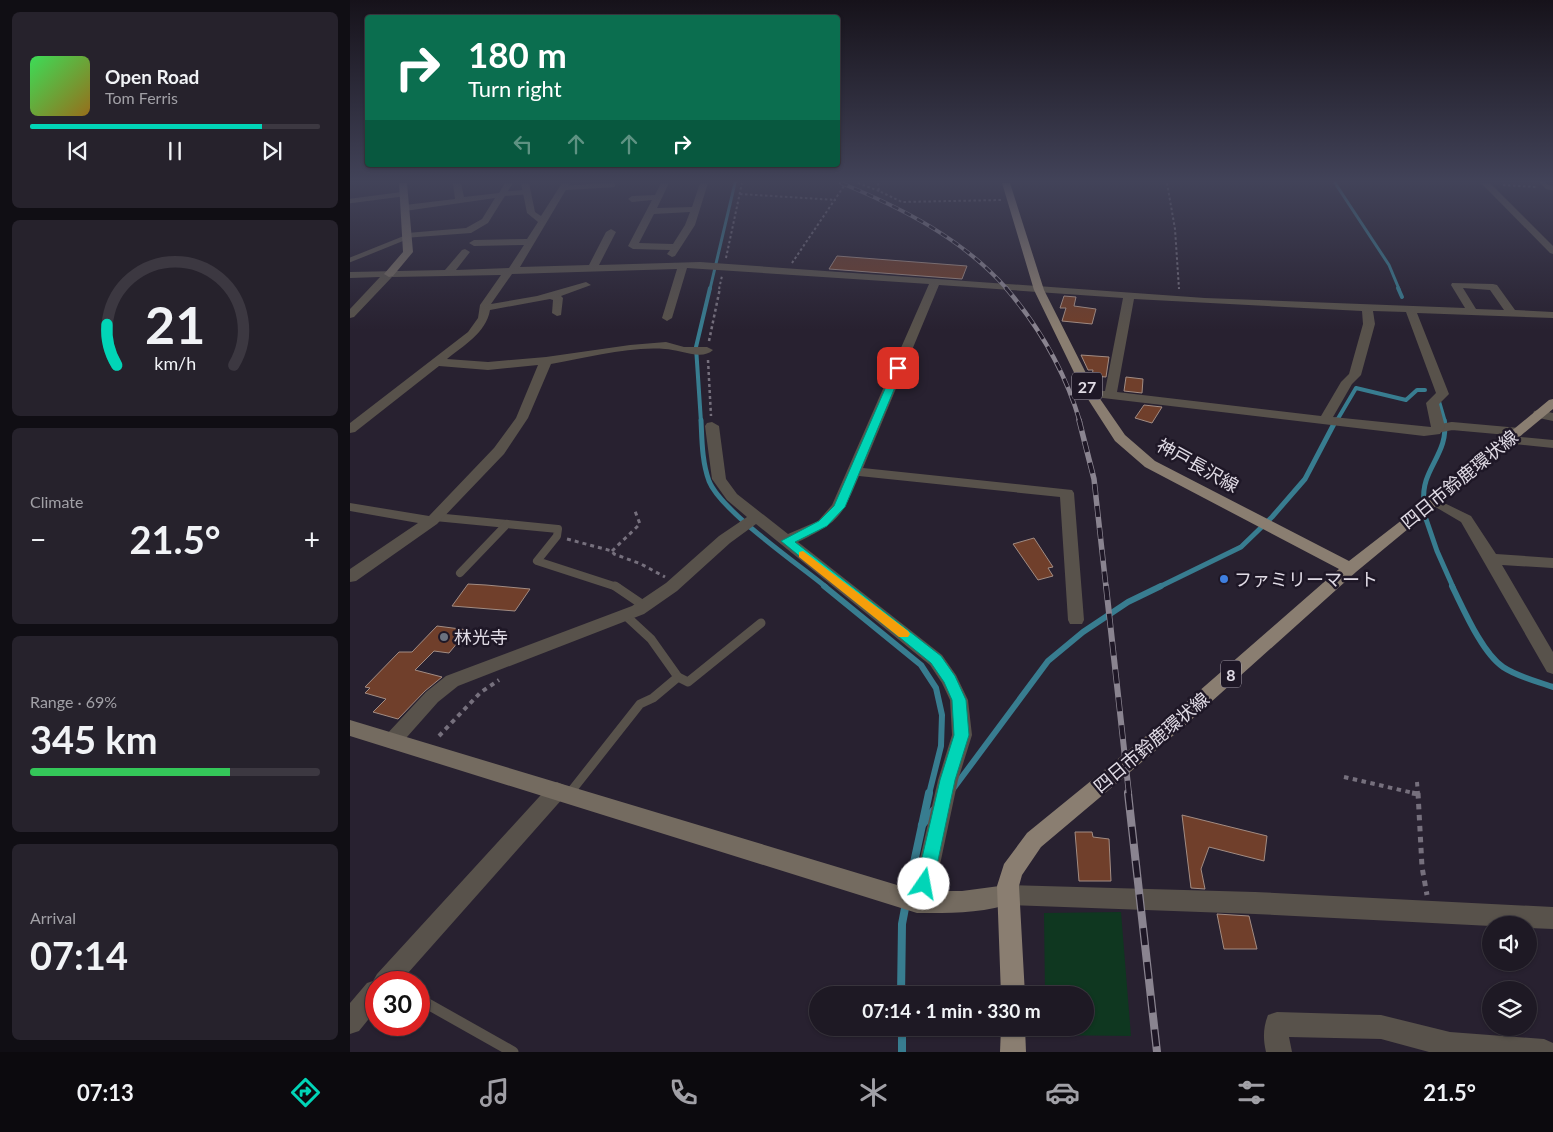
<!DOCTYPE html>
<meta charset="utf-8">
<style>
:root{--surface:#1e1924;--page:#26222c;--text:#f1f3f6;--muted:#a1a0a6;--line:#3c3841;--accent:#01d5b7}
body{margin:0;font-family:Lato,"Noto Sans JP",sans-serif;background:var(--page);color:var(--text);height:100vh;display:flex;flex-direction:column;font-size:19px;white-space:nowrap}
*{box-sizing:border-box;margin:0}
p{font-size:16px;color:var(--muted)}
.icon{flex:none;width:28px;height:28px;fill:none;stroke:currentColor;stroke-width:2;stroke-linecap:round;stroke-linejoin:round}
.map{position:relative;flex:1;overflow:hidden}
.details{display:flex;flex-direction:column;gap:12px;padding:12px;background:#100e14;width:350px}
.details>*{flex:none}
.guide{position:absolute;left:15px;top:15px;width:475px;height:152px;border-radius:5px;box-shadow:0 1px 4px #0004,0 0 0 1px var(--line);background:#0b6e4f;color:#fff;overflow:hidden}
.buttons{position:absolute;left:1132px;top:916px;display:grid;gap:10px}
.buttons a{display:grid;place-items:center;width:55px;height:55px;border-radius:50%;background:var(--surface);box-shadow:0 1px 4px #0004,0 0 0 1px var(--line);font-size:25px}
.speed{position:absolute;left:15px;top:971px;display:flex;gap:10px;font-size:25px;font-weight:700;text-align:center}
.speed>*{display:grid;place-content:center;width:65px;height:65px;border-radius:50%;background:var(--surface);box-shadow:0 1px 4px #0004,0 0 0 1px var(--line);line-height:1}
.speed .limit{border:8px solid #d22;background:#fff;color:#111}
.pin{position:absolute;display:grid;place-items:center;width:42px;height:42px;color:#fff;margin:-21px;border-radius:10px;box-shadow:0 2px 8px #0006}
.me{position:absolute;width:55px;margin:-28px;rotate:12deg;stroke-linejoin:round;filter:drop-shadow(0 0 4px #0008)}
.turn{display:flex;align-items:center;gap:18px;height:105px;padding:0 20px;font-size:22px}
.turn .icon{width:65px;height:65px;stroke-width:2.5}
.turn b{display:block;font-size:35px;line-height:42px}
.lanes{display:flex;align-items:center;height:48px;padding:0 20px;background:#0003;justify-content:center;gap:25px;direction:ltr}
.lanes .off{opacity:.35}
.big{font-size:38px;font-weight:700;line-height:1.1}
.details .widget{flex:1;display:flex;flex-direction:column;justify-content:center;gap:8px;min-width:0;padding:0 18px;border-radius:8px;background:var(--page)}
.details .dial{align-items:center;gap:0}
.dial svg{height:130px;overflow:visible;fill:none;stroke:var(--line);stroke-width:7;stroke-linecap:round;text-anchor:middle}
.dial text{fill:var(--text);stroke:none}
.song{display:flex;align-items:center;gap:15px}
.cover{width:60px;height:60px;border-radius:8px;background:linear-gradient(135deg,hsl(130 70% 55%),hsl(40 70% 35%))}
.played{height:5px;border-radius:2px;background:linear-gradient(90deg,var(--accent) 80%,var(--line) 80%)}
.keys{display:flex;justify-content:space-around;direction:ltr}
.heat{display:flex;justify-content:space-between;align-items:center;font-size:28px;direction:ltr}
.charge{height:8px;border-radius:4px;background:linear-gradient(90deg,#34c759 69%,var(--line) 0)}
.trip{position:absolute;left:459px;top:986px;width:285px;height:50px;border-radius:25px;background:var(--surface);box-shadow:0 1px 4px #0004,0 0 0 1px var(--line);font-weight:700;line-height:50px;text-align:center}
.tab-bar{display:flex;height:80px;justify-content:space-around;align-items:center;background:#0c0a0e;color:var(--muted)}
.tab-bar .icon{width:35px;height:35px}
.tab-bar .selected{color:var(--accent)}
.tab-bar b{font-size:22px;color:var(--text)}
main{display:flex;flex:1;min-height:0}
.map>svg:first-child{display:block}
</style>
<main>
<section class="details">
<div class="widget">
<div class="song"><i class="cover"></i><div><b>Open Road</b><p>Tom Ferris</p></div></div>
<div class="played"></div>
<div class="keys"><svg class="icon" aria-label="previous" viewBox="0 0 24 24"><path d="M18 5L8 12l10 7zM5 5v14"/></svg><svg class="icon" aria-label="pause" viewBox="0 0 24 24"><path d="M8 5v14M16 5v14"/></svg><svg class="icon" aria-label="next" viewBox="0 0 24 24"><path d="M6 5l10 7-10 7zM19 5v14"/></svg></div>
</div>
<div class="widget dial"><svg viewBox="0 0 100 80">
<path d="M14 69A42 42 0 1 1 86 69"/>
<path d="M14 69A42 42 0 0 1 8 44" stroke="#01d5b7"/>
<text x="50" y="56" font-size="32" font-weight="700">21</text>
<text x="50" y="72" font-size="11">km/h</text>
</svg></div>
<div class="widget"><p>Climate</p>
<div class="heat"><a>−</a><b class="big">21.5°</b><a>+</a></div>
</div>
<div class="widget"><p>Range · 69%</p><b class="big">345 km</b><div class="charge"></div></div>
<div class="widget"><p>Arrival</p><b class="big">07:14</b></div>
</section>
<div class="map">
<svg width="1203" height="1052" viewBox="0 0 1203 1052">
<rect width="100%" height="100%" fill="#282130"/>
<path fill="#0f3720" d="M771 912 781 1036 696 1035V1028H735V995H695L694 913Z"/>
<g fill="none" stroke-linecap="round" stroke-linejoin="round">
<g stroke="#387d90" stroke-width="3">
<path d="M985 183 1039 265 1049 289"/>
<path d="M360 289 385 183"/>
</g>
<g stroke="#387d90" stroke-width="4">
<path d="M1048 288 1052 297"/>
<path d="M1088 398 1095 422"/>
<path d="M351 422 346 347 360 288"/>
<path d="M986 422 1006 388 1056 400 1067 390H1075"/>
</g>
<g stroke="#387d90" stroke-width="5">
<path d="M351 420C352 441 352 462 359 481 371 511 448 564 476 587"/>
<path d="M1074 502C1070 469 1100 454 1094 420"/>
<path d="M1076 519 1087 551 1103 587"/>
<path d="M809 587 891 547 922 517 955 479 986 420"/>
</g>
<g stroke="#387d90" stroke-width="6">
<path d="M474 586 571 665 586 688 592 715 591 746 579 794"/>
<path d="M1102 586C1113 608 1132 653 1153 667 1168 677 1186 681 1203 687"/>
<path d="M603 789 698 661 733 632 778 602 811 586"/>
</g>
<g stroke="#387d90" stroke-width="8">
<path d="M572 825 584 810"/>
<path d="M557 895 579 793"/>
<path d="M551 995 552 924 556 903"/>
<path d="M552 1028V1052"/>
</g>
</g>
<g fill="#703f2b" stroke="#a28c83">
<path d="M487 256 617 266 612 279 479 269Z"/>
<path d="M714 296 726 297 724 306 746 309 742 324 712 321 716 308H710Z"/>
<path d="M731 355 759 357 756 377 742 376 743 370H738Z"/>
<path d="M776 377 793 379 792 393 774 391Z"/>
<path d="M794 405 812 407 802 423 785 418Z"/>
<path d="M684 538 703 567 698 568 703 576 688 580 663 544Z"/>
<path d="M118 584 136 585 180 589 165 611 102 606Z"/>
<path d="M87 626 118 630 99 653 84 651 65 670 92 677 75 691 48 719 23 712 36 699 15 693 20 688 15 687 49 652H62Z"/>
<path d="M832 815 917 836 914 861 859 847 851 869 855 889 841 888Z"/>
<path d="M725 832H742L743 837 759 839 761 881H729Z"/>
<path d="M867 914 899 916 907 949H874Z"/>
</g>
<g fill="none" stroke-linecap="round" stroke-linejoin="round">
<g stroke="#76707d" stroke-width="2" stroke-dasharray="2.5 2.5" stroke-linecap="butt">
<path d="M508 183 529 191"/>
<path d="M528 183 529 191 552 202 651 200"/>
<path d="M817 183 825 229 829 289"/>
<path d="M1153 185 1187 187"/>
<path d="M390 194 486 200"/>
<path d="M376 258 392 183"/>
<path d="M442 263 496 183"/>
<path d="M369 289 372 276"/>
</g>
<g stroke="#76707d" stroke-width="2.5" stroke-dasharray="3 3" stroke-linecap="butt">
<path d="M359 341 370 288"/>
<path d="M358 360 361 416"/>
</g>
<g stroke="#76707d" stroke-width="3" stroke-dasharray="4 4" stroke-linecap="butt">
<path d="M217 539 262 551 264 554 291 564 315 577"/>
<path d="M262 551 290 524 285 511"/>
</g>
<g stroke="#76707d" stroke-width="4" stroke-dasharray="4.5 4.5" stroke-linecap="butt">
<path d="M89 736 131 692 149 680"/>
<path d="M994 777 1068 794"/>
<path d="M1067 782 1068 794"/>
</g>
<g stroke="#76707d" stroke-width="5" stroke-dasharray="5.5 5.5" stroke-linecap="butt">
<path d="M1062 793 1068 794"/>
<path d="M1068 793 1072 867 1077 895"/>
</g>
<g stroke="#58524b" stroke-width="4.5">
<path d="M1193 183 1197 187 1203 188"/>
<path d="M212 188 263 185"/>
<path d="M152 194 177 192"/>
<path d="M0 201 54 194"/>
<path d="M0 260 57 237"/>
</g>
<g stroke="#58524b" stroke-width="8">
<path d="M1086 429 1102 426 1169 432"/>
<path d="M85 517 208 529 207 536 187 561 267 587"/>
<path d="M110 573 157 524"/>
</g>
<g stroke="#58524b" stroke-width="9">
<path d="M265 586 293 605"/>
<path d="M275 615 301 639 328 677 338 682 411 623"/>
<path d="M219 794 290 704 303 698 328 677"/>
</g>
<path stroke="#58524b" stroke-width="11" d="M69 999 163 1052"/>
<g fill="#58524b" fill-rule="evenodd">
<path d="M103 183H111L114 197 149 193 155 183H163L138 223 121 233 54 238V234L57 233 116 228 132 219 145 198 55 211 51 208 55 205 105 199Z"/>
<path d="M171 183H179L185 212 191 216 212 183H220L170 267 239 265 256 232 261 229 266 232 249 265 350 262 855 298 1115 308 1101 285 1102 283 1143 284 1147 285 1165 310 1203 312V318L1067 313 1099 394 1089 404 1095 427 1090 434 1074 436 736 396 734 393 736 390 755 391 773 298 589 285 513 468 722 490 724 493 734 620 732 624H720L718 620 710 497 509 476C492 517 489 522 448 542L592 655 606 675 618 700 622 735 608 780 582 902 579 909 571 913 563 909 560 902 588 780 602 735 600 700 592 683 580 665 406 524 380 543 327 591 294 614 108 686 88 702 49 746 42 749 35 746 32 741 35 736 76 692 96 676 282 606 316 583 369 536 397 517 377 500 362 479 355 426 357 423 362 422 369 426 376 479 387 494 438 534 468 521 482 505 579 284 337 268 322 318 317 321 312 318 327 269 162 274 141 304 187 296 236 282 241 285 211 296 213 298 211 315 207 316 202 313 203 300 200 299 140 310C136 333 113 346 97 359L138 362 196 357 280 345 316 342 334 347H357L363 350C352 361 328 349 315 349 280 346 236 358 201 364L178 418 154 454 87 524 6 581 0 582V569L68 523 0 511V503L79 516 144 448 166 418 188 365 138 370 89 366 5 432 0 433V423L118 332 128 318 130 305 151 275 42 277 4 317 0 318V309L30 277 0 278V272L95 270 112 250 115 249 120 252 106 270 159 268 174 245 124 246 119 243 124 240 177 239 188 222 177 213ZM1113 288 1140 290 1154 310 1126 309ZM784 299 1012 311 1013 324 999 374 991 382 971 416 767 392ZM1023 311 1056 312 1086 393 1076 403 1081 427 983 417 1002 384 1011 375 1025 324Z"/>
<path d="M311 183H319L307 208 342 207 350 183H358L345 225 325 256 322 257 317 254 320 250 283 249 278 246 302 200 282 202 278 199 282 196 305 195ZM340 212 335 225 323 244 289 243 304 214Z"/>
<path d="M1131 183H1140L1203 246V254L1200 253Z"/>
<path d="M1189 410 1203 413V421L1184 417 1183 414 1184 411Z"/>
<path d="M1160 436 1203 440V448L1155 443 1153 440 1155 437Z"/>
<path d="M1084 498 1121 516 1146 554 1203 558V568L1152 565 1203 652V674L1197 672 1111 522 1077 502Z"/>
<path d="M207 782 214 785 217 791 214 797 50 982H26V1010L9 1031 0 1034V1003L17 983 23 981 27 974 200 785Z"/>
<path d="M657 885 905 892 1203 907V929L1179 928V925L1141 926 905 914 657 905 649 902 646 895 649 888Z"/>
<path d="M927 1012 1031 1015 1100 1032 1194 1039 1203 1043V1052H1079L1031 1039 939 1037 942 1052H916C913 1039 913 1028 918 1015Z"/>
</g>
<g fill="#746b60" fill-rule="evenodd">
<path d="M49 183H57L63 252 43 276 39 277 34 274 53 252Z"/>
<path d="M0 720 567 891H612L657 885 665 888 668 895 665 902C634 914 599 913 567 913L0 736Z"/>
</g>
<g fill="#8a7e71" fill-rule="evenodd">
<path d="M652 183H660L694 290 746 393 775 435 805 461 999 561 1079 499 1199 400 1203 399V409L1006 572 831 729 691 847 672 875 669 886 675 995H651L647 886 654 864 677 833 817 719 989 569 795 467 765 441 734 393 684 290Z"/>
<path d="M651 1028H675L676 1052H650Z"/>
</g>
<defs>
<path id="rail-far4" d="M491 183C552 208 613 239 657 289"/>
<path id="rail-far3" d="M656 288C690 328 715 371 730 422"/>
<path id="rail-far2" d="M729 420 744 479 756 587"/>
<path id="rail-far1" d="M756 586 779 794"/>
<path id="rail" d="M778 793 807 1052"/>
</defs>
<use href="#rail-far4" stroke="#8a8490" stroke-width="4"/>
<use href="#rail-far3" stroke="#8a8490" stroke-width="4.5"/>
<use href="#rail-far2" stroke="#8a8490" stroke-width="5.5"/>
<use href="#rail-far1" stroke="#8a8490" stroke-width="6"/>
<use href="#rail" stroke="#8a8490" stroke-width="8"/>
<use href="#rail-far4" stroke="#1e1726" stroke-width="2.5" stroke-dasharray="7" stroke-linecap="butt"/>
<use href="#rail-far3" stroke="#1e1726" stroke-width="3" stroke-dasharray="9" stroke-linecap="butt"/>
<use href="#rail-far2" stroke="#1e1726" stroke-width="4" stroke-dasharray="11" stroke-linecap="butt"/>
<use href="#rail-far1" stroke="#1e1726" stroke-width="4.5" stroke-dasharray="14" stroke-linecap="butt"/>
<use href="#rail" stroke="#1e1726" stroke-width="5.5" stroke-dasharray="17" stroke-linecap="butt"/>
</g>
<linearGradient id="sky" x2="0" y2="1"><stop stop-color="#16121a"/><stop offset="0.55" stop-color="#424359"/><stop offset="1" stop-color="#424359" stop-opacity="0"/></linearGradient>
<rect width="1203" height="330" fill="url(#sky)"/>
<path fill="#01d5b7" stroke="#018a77" d="M545 366 553 368 495 507 477 526 445 542 591 656 605 676 616 700 619 735 605 780 583 884 580 889 574 891 569 889 566 884 590 780 604 735 602 700 594 682 581 663 431 541 469 521 484 506Z"/>
<path fill="#f59e0b" d="M453 551 558 631 560 634 558 637H549L449 557V552Z"/>
<circle fill="#3f7fe0" stroke="#1e1726" stroke-width="2" cx="874" cy="579" r="5"/>
<circle fill="#6b7280" stroke="#1e1726" stroke-width="2" cx="94" cy="637" r="5"/>
<g text-anchor="middle" dominant-baseline="central" stroke-width="5" stroke-linejoin="round" paint-order="stroke">
<g fill="#1e1726" stroke="#a6a0ac" stroke-width="1">
<rect x="722" y="372.5" width="30" height="27" rx="4"/>
<rect x="871" y="660.5" width="20" height="27" rx="4"/>
</g>
<g font-size="16" font-weight="bold" fill="#e0dbe5">
<text x="737" y="386">27</text>
<text x="881" y="674">8</text>
</g>
<g font-size="18" fill="#e0dbe5" stroke="#1e1726">
<text transform="translate(848 465) rotate(29)">神戸長沢線</text>
<text transform="translate(1109 479) rotate(-39)">四日市鈴鹿環状線</text>
<text transform="translate(801 742) rotate(-40)">四日市鈴鹿環状線</text>
</g>
<g font-size="18" fill="#e0dbe5" stroke="#1e1726" text-anchor="start">
<text x="884" y="579">ファミリーマート</text>
<text x="104" y="637">林光寺</text>
</g>
</g>
</svg>
<div class="buttons">
<a><svg class="icon" aria-label="sound" viewBox="0 0 24 24"><path d="M4 9h4l5-4v14l-5-4H4zM17 9q2 3 0 6"/></svg></a>
<a><svg class="icon" aria-label="layers" viewBox="0 0 24 24"><path d="M12 4l9 5-9 5-9-5zM3 14l9 5 9-5"/></svg></a>
</div>
<div class="speed"><div class="limit">30</div></div>
<div class="pin" style="left:548px;top:368px;background:#d93025"><svg class="icon" aria-label="arrive" viewBox="0 0 24 24"><path d="M6 21V4h12l-3 4 3 4H6"/></svg></div>
<svg class="me" style="left:574px;top:884px" viewBox="-20 -20 40 40"><circle r="19" fill="#fff"/><path d="M0-13L10 11 0 6-10 11z" fill="#01d5b7"/></svg>
<div class="trip">07:14 · 1 min · 330 m</div>
<div class="guide">
<div class="turn"><svg class="icon" aria-label="right" viewBox="0 0 24 24"><path d="M7 20v-9h11M14 6l5 5-5 5"/></svg><div><b>180 m</b>Turn right</div></div>
<div class="lanes"><svg class="icon off" aria-label="left" viewBox="0 0 24 24"><path d="M17 20v-9H6M10 6l-5 5 5 5"/></svg><svg class="icon off" aria-label="ahead" viewBox="0 0 24 24"><path d="M12 20V5M6 11l6-6 6 6"/></svg><svg class="icon off" aria-label="ahead" viewBox="0 0 24 24"><path d="M12 20V5M6 11l6-6 6 6"/></svg><svg class="icon" aria-label="right" viewBox="0 0 24 24"><path d="M7 20v-9h11M14 6l5 5-5 5"/></svg></div>
</div>
</div>
</main>
<nav class="tab-bar">
<b>07:13</b>
<svg class="icon selected" aria-label="directions" viewBox="0 0 24 24"><path d="M12 3l9 9-9 9-9-9zM9 14v-3h6M13 9l2 2-2 2"/></svg>
<svg class="icon" aria-label="music" viewBox="0 0 24 24"><path d="M9 18V5l10-2v13"/><circle cx="6" cy="18" r="3"/><circle cx="16" cy="16" r="3"/></svg>
<svg class="icon" aria-label="phone" viewBox="0 0 24 24"><path d="M5 4h4l2 5-3 2q2 4 5 5l2-3 5 2v4C11 20 4 13 5 4z"/></svg>
<svg class="icon" aria-label="climate" viewBox="0 0 24 24"><path d="M12 3v18M4 7l16 10M4 17L20 7"/></svg>
<svg class="icon" aria-label="car" viewBox="0 0 24 24"><path d="M5 17H2v-5l4-1 3-4h7l3 4 3 1v5h-3M9 17h6M6 11h13"/><circle cx="7" cy="17" r="2"/><circle cx="17" cy="17" r="2"/></svg>
<svg class="icon" aria-label="filters" viewBox="0 0 24 24"><path d="M4 7h16M4 17h16"/><circle cx="9" cy="7" r="2"/><circle cx="15" cy="17" r="2"/></svg>
<b>21.5°</b>
</nav>
